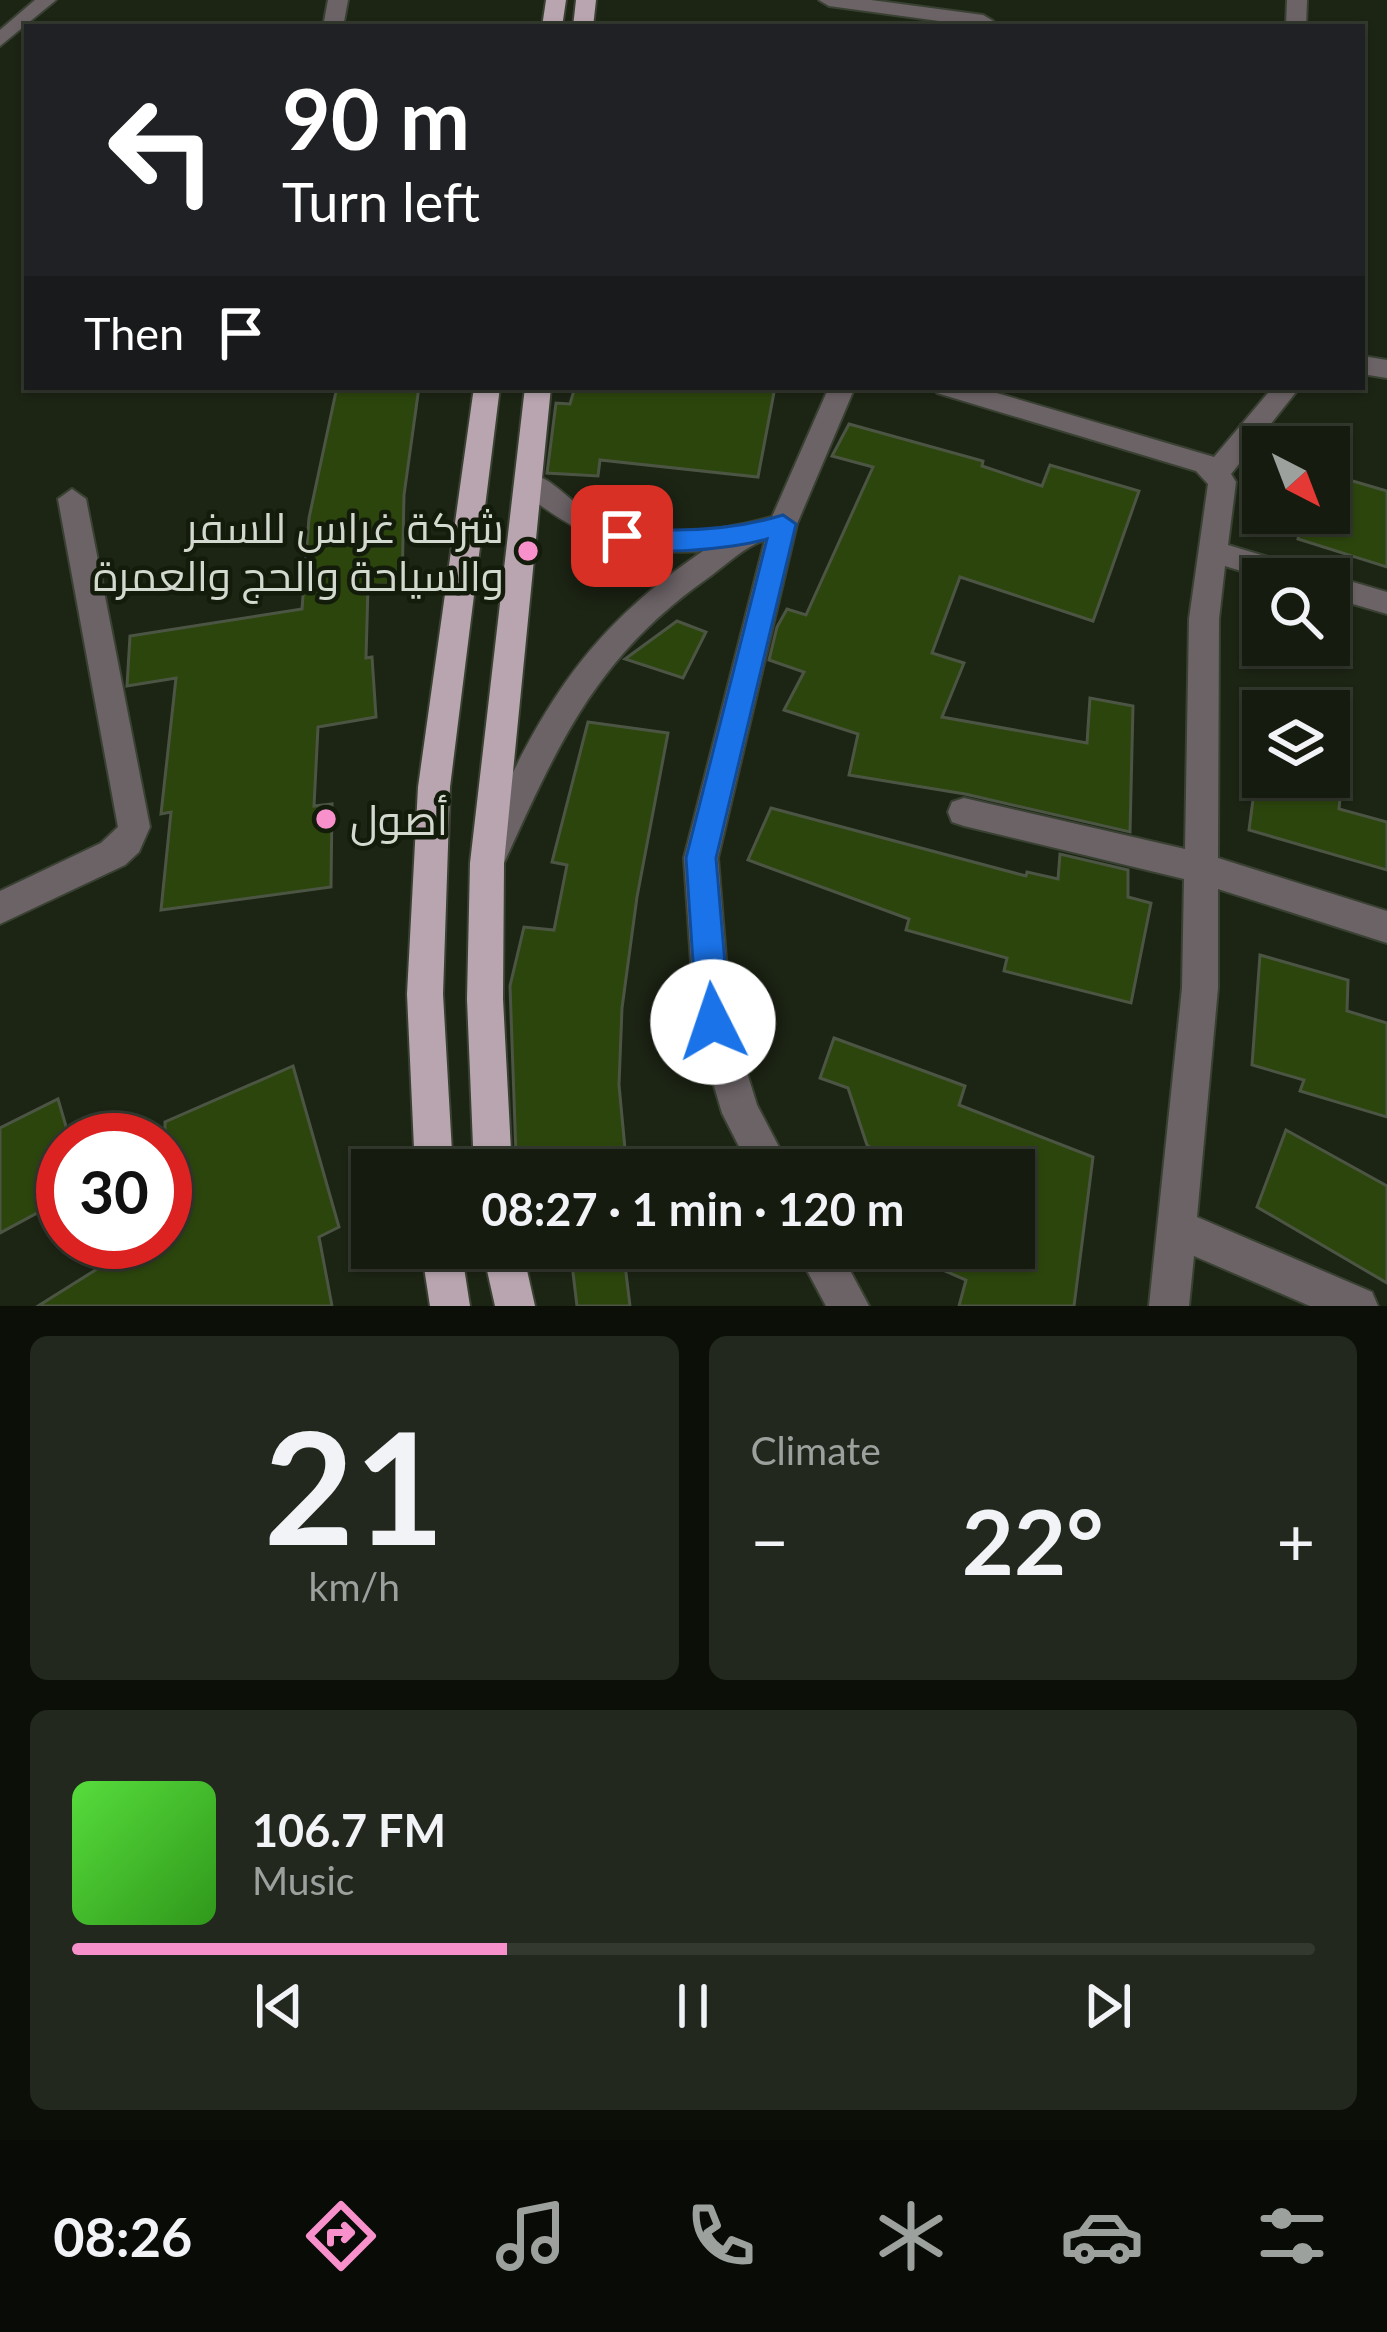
<!DOCTYPE html>
<meta charset="utf-8">
<style>
:root{--surface:#151b0f;--page:#22281d;--text:#f1f3f6;--muted:#9da19e;--line:#34392f;--accent:#f890cb}
body{margin:0;font-family:Lato,Cairo,sans-serif;background:var(--page);color:var(--text);height:100vh;display:flex;flex-direction:column;font-size:45px;white-space:nowrap}
*{box-sizing:border-box;margin:0}
p{font-size:39px;color:var(--muted)}
.icon{flex:none;width:66px;height:66px;fill:none;stroke:currentColor;stroke-width:2;stroke-linecap:round;stroke-linejoin:round}
.map{position:relative;height:1306px;overflow:hidden}
.side{display:flex;flex-direction:column;gap:30px;padding:30px;background:#0c0f08;flex:1}
.side>*{flex:none}
.banner{position:absolute;left:24px;top:24px;width:1341px;height:366px;border-radius:0px;box-shadow:0 3px 9px #0004,0 0 0 3px var(--line);background:#202124;color:#fff;overflow:hidden}
.needle{width:78px;rotate:138deg}
.controls{position:absolute;left:1242px;top:426px;display:grid;gap:24px}
.controls a{display:grid;place-items:center;width:108px;height:108px;border-radius:0px;background:var(--surface);box-shadow:0 3px 9px #0004,0 0 0 3px var(--line);font-size:60px}
.speed{position:absolute;left:36px;top:1113px;display:flex;gap:24px;font-size:60px;font-weight:700;text-align:center}
.speed>*{display:grid;place-content:center;width:156px;height:156px;border-radius:50%;background:var(--surface);box-shadow:0 3px 9px #0004,0 0 0 3px var(--line);line-height:1}
.speed .limit{border:18px solid #d22;background:#fff;color:#111}
.pin{position:absolute;display:grid;place-items:center;width:102px;height:102px;color:#fff;margin:-51px;border-radius:24px;box-shadow:0 6px 18px #0006}
.me{position:absolute;width:132px;margin:-66px;rotate:356deg;stroke-linejoin:round;filter:drop-shadow(0 0 9px #0008)}
.turn{display:flex;align-items:center;gap:42px;height:252px;padding:0 60px;font-size:54px}
.turn .icon{width:156px;height:156px;stroke-width:2.5}
.turn b{display:block;font-size:84px;line-height:102px}
.then{display:flex;align-items:center;height:114px;padding:0 60px;background:#0003;gap:24px;font-size:45px}
.big{font-size:90px;font-weight:700;line-height:1.1}
.side .widget{flex:1;display:flex;flex-direction:column;justify-content:center;gap:18px;min-width:0;padding:0 42px;border-radius:18px;background:var(--page)}
.side .dial{align-items:center;gap:0}
.dial b{font-size:156px;line-height:1}
.song{display:flex;align-items:center;gap:36px}
.cover{width:144px;height:144px;border-radius:18px;background:linear-gradient(135deg,hsl(110 70% 55%),hsl(110 70% 35%))}
.played{height:12px;border-radius:6px;background:linear-gradient(90deg,var(--accent) 35%,var(--line) 35%)}
.keys{display:flex;justify-content:space-around;direction:ltr}
.heat{display:flex;justify-content:space-between;align-items:center;font-size:66px;direction:ltr}
.side .tiles{flex:1;display:grid;gap:30px;grid-template-columns:1fr 1fr}
.widget:last-child{grid-column:span 2}
.trip{position:absolute;left:351px;top:1149px;width:684px;height:120px;border-radius:0px;background:var(--surface);box-shadow:0 3px 9px #0004,0 0 0 3px var(--line);font-weight:700;line-height:120px;text-align:center}
.menu{display:flex;height:192px;justify-content:space-around;align-items:center;background:#080b06;color:var(--muted)}
.menu .icon{width:84px;height:84px}
.menu .selected{color:var(--accent)}
.menu b{font-size:54px;color:var(--text)}
.map>svg:first-child{display:block}
</style>
<div class="map">
<svg width="1387" height="1306" viewBox="0 0 1387 1306">
<rect width="100%" height="100%" fill="#1c2414"/>
<g fill="#2c450d" stroke="#4c5543" stroke-width="3">
<path d="M337 387H419L404 495 402 583 368 586 366 658 372 657 376 717 318 727 314 806 332 804 331 887 161 910 171 812 161 814 176 678 127 686 130 636 302 609 309 518Z"/>
<path d="M575 387H775L758 477 600 460 598 476 547 473 556 403 570 404Z"/>
<path d="M849 424 983 461 982 466 1042 486 1050 465 1139 491 1093 621 960 577 932 653 964 663 942 717 1087 743 1090 698 1133 706 1130 832 965 794 849 775 858 734 784 710 804 672 769 660 777 627 787 609 806 615 873 467 832 456Z"/>
<path d="M1329 474 1387 491V567L1298 539 1304 513H1329Z"/>
<path d="M677 621 706 632 683 678 625 659Z"/>
<path d="M588 722 668 733 637 897 622 1008 619 1085 627 1170H555L553 1152 516 1155 510 986 524 927 554 930 567 865 552 862Z"/>
<path d="M1256 777H1342L1339 809 1387 822V870L1249 830Z"/>
<path d="M771 808 1026 876 1027 872 1058 879 1060 854 1128 870V897L1151 903 1131 1003 1004 971 1007 958 906 930 909 919 748 860Z"/>
<path d="M1260 955 1348 980 1347 1011 1387 1023V1117L1300 1091 1304 1080 1252 1065Z"/>
<path d="M834 1038 965 1086 959 1105 1093 1157 1074 1306H959L966 1280 892 1248H1014V1170H901L867 1145 848 1088 820 1078Z"/>
<path d="M293 1066 339 1227 319 1237 332 1306H38L105 1264 98 1242H165V1122Z"/>
<path d="M58 1099 70 1140H63V1199L0 1233V1128Z"/>
<path d="M1286 1130 1387 1186V1283L1257 1207Z"/>
<path d="M623 1248 630 1306H577L571 1256Z"/>
</g>
<g fill="none" stroke-linecap="round" stroke-linejoin="round">
<defs>
<g id="minor">
<path d="M35 0H56L0 46V30Z"/>
<path d="M328 0H348L343 27H323Z"/>
<path d="M819 0H871L983 15 993 21 983 27 829 6Z"/>
<path d="M1287 0H1307L1306 27H1286Z"/>
<path d="M1362 356 1387 360V378L1362 374Z"/>
<path d="M829 387H855L797 524 718 858 731 1021 757 1105 791 1170H751L722 1113 695 1021 684 858 765 540C746 546 728 563 712 575 597 655 560 740 504 863L492 867 480 863 475 852C538 716 576 638 703 551 625 556 579 537 519 489L515 482 519 475C545 467 568 502 590 513 646 541 714 533 772 517Z"/>
<path d="M933 387H976L1214 457 1273 387H1300L1231 474 1236 482 1228 545 1315 571 1319 578 1329 575 1387 592V614L1329 597V579H1267L1225 566 1219 619 1218 858 1387 911V943L1218 889V988L1197 1217 1372 1292 1378 1306H1310L1194 1256 1189 1306H1149L1182 988 1184 879 964 826 952 822 948 812 952 802 964 798 1185 849 1189 619 1208 484 1196 471 937 393Z"/>
<path d="M72 489 86 499 150 827 139 852 125 865 0 924V891L101 843 118 827 58 499Z"/>
<path d="M795 1248H838L869 1306H826Z"/>
</g>
<g id="major">
<path d="M546 0H566L562 27H542Z"/>
<path d="M576 0H596L593 27H573Z"/>
<path d="M474 387H500L450 787 443 994 453 1170H415L407 994 418 787Z"/>
<path d="M525 387H551L504 863 503 999 512 1170H474L467 999 470 863Z"/>
<path d="M421 1248H461L470 1306H430Z"/>
<path d="M482 1248H522L535 1306H495Z"/>
</g>
</defs>
<use href="#minor" stroke="#394132" stroke-width="4"/>
<use href="#major" stroke="#394132" stroke-width="4"/>
<use href="#minor" fill="#6c6367" fill-rule="evenodd"/>
<use href="#major" fill="#b8a5af" fill-rule="evenodd"/>
</g>
<path fill="#1a73e8" stroke="#114b97" stroke-width="3" d="M783 515 796 524 716 858 730 1022 725 1033 713 1038 702 1033 697 1022 686 858 767 539C737 548 629 562 609 536L622 527C677 533 730 531 783 515Z"/>
<g fill="#f890cb" stroke="#131b0b" stroke-width="4.5">
<circle cx="528" cy="551" r="12"/>
<circle cx="326" cy="819" r="12"/>
</g>
<g text-anchor="middle" dominant-baseline="central" stroke-width="9" stroke-linejoin="round" paint-order="stroke">
<g font-size="42" fill="#d3d9ce" stroke="#131b0b" text-anchor="end">
<text x="504" y="527">شركة غراس للسفر<tspan x="504" dy="48">والسياحة والحج والعمرة</tspan></text>
<text x="350" y="819" text-anchor="start">أصول</text>
</g>
</g>
</svg>
<div class="controls">
<a><svg class="needle" viewBox="-14 -14 28 28"><path d="M0-13l5 13h-10z" fill="#e53935"/><path d="M0 13l5-13h-10z" fill="#9da19e"/></svg></a>
<a><svg class="icon" aria-label="search" viewBox="0 0 24 24"><circle cx="10" cy="10" r="6"/><path d="M15 15l6 6"/></svg></a>
<a><svg class="icon" aria-label="layers" viewBox="0 0 24 24"><path d="M12 4l9 5-9 5-9-5zM3 14l9 5 9-5"/></svg></a>
</div>
<div class="speed"><div class="limit">30</div></div>
<div class="pin" style="left:622px;top:536px;background:#d93025"><svg class="icon" aria-label="arrive" viewBox="0 0 24 24"><path d="M6 21V4h12l-3 4 3 4H6"/></svg></div>
<svg class="me" style="left:713px;top:1022px" viewBox="-20 -20 40 40"><circle r="19" fill="#fff"/><path d="M0-13L10 11 0 6-10 11z" fill="#1a73e8"/></svg>
<div class="trip">08:27 · 1 min · 120 m</div>
<div class="banner">
<div class="turn"><svg class="icon" aria-label="left" viewBox="0 0 24 24"><path d="M17 20v-9H6M10 6l-5 5 5 5"/></svg><div><b>90 m</b>Turn left</div></div>
<div class="then">Then<svg class="icon" aria-label="arrive" viewBox="0 0 24 24"><path d="M6 21V4h12l-3 4 3 4H6"/></svg></div>
</div>
</div>
<section class="side">
<div class="tiles">
<div class="widget dial"><b>21</b><p>km/h</p></div>
<div class="widget"><p>Climate</p>
<div class="heat"><a>−</a><b class="big">22°</b><a>+</a></div>
</div>
<div class="widget">
<div class="song"><i class="cover"></i><div><b>106.7 FM</b><p>Music</p></div></div>
<div class="played"></div>
<div class="keys"><svg class="icon" aria-label="previous" viewBox="0 0 24 24"><path d="M18 5L8 12l10 7zM5 5v14"/></svg><svg class="icon" aria-label="pause" viewBox="0 0 24 24"><path d="M8 5v14M16 5v14"/></svg><svg class="icon" aria-label="next" viewBox="0 0 24 24"><path d="M6 5l10 7-10 7zM19 5v14"/></svg></div>
</div>
</div>
</section>
<nav class="menu">
<b>08:26</b>
<svg class="icon selected" aria-label="directions" viewBox="0 0 24 24"><path d="M12 3l9 9-9 9-9-9zM9 14v-3h6M13 9l2 2-2 2"/></svg>
<svg class="icon" aria-label="music" viewBox="0 0 24 24"><path d="M9 18V5l10-2v13"/><circle cx="6" cy="18" r="3"/><circle cx="16" cy="16" r="3"/></svg>
<svg class="icon" aria-label="phone" viewBox="0 0 24 24"><path d="M5 4h4l2 5-3 2q2 4 5 5l2-3 5 2v4C11 20 4 13 5 4z"/></svg>
<svg class="icon" aria-label="climate" viewBox="0 0 24 24"><path d="M12 3v18M4 7l16 10M4 17L20 7"/></svg>
<svg class="icon" aria-label="car" viewBox="0 0 24 24"><path d="M5 17H2v-5l4-1 3-4h7l3 4 3 1v5h-3M9 17h6M6 11h13"/><circle cx="7" cy="17" r="2"/><circle cx="17" cy="17" r="2"/></svg>
<svg class="icon" aria-label="filters" viewBox="0 0 24 24"><path d="M4 7h16M4 17h16"/><circle cx="9" cy="7" r="2"/><circle cx="15" cy="17" r="2"/></svg>
</nav>
